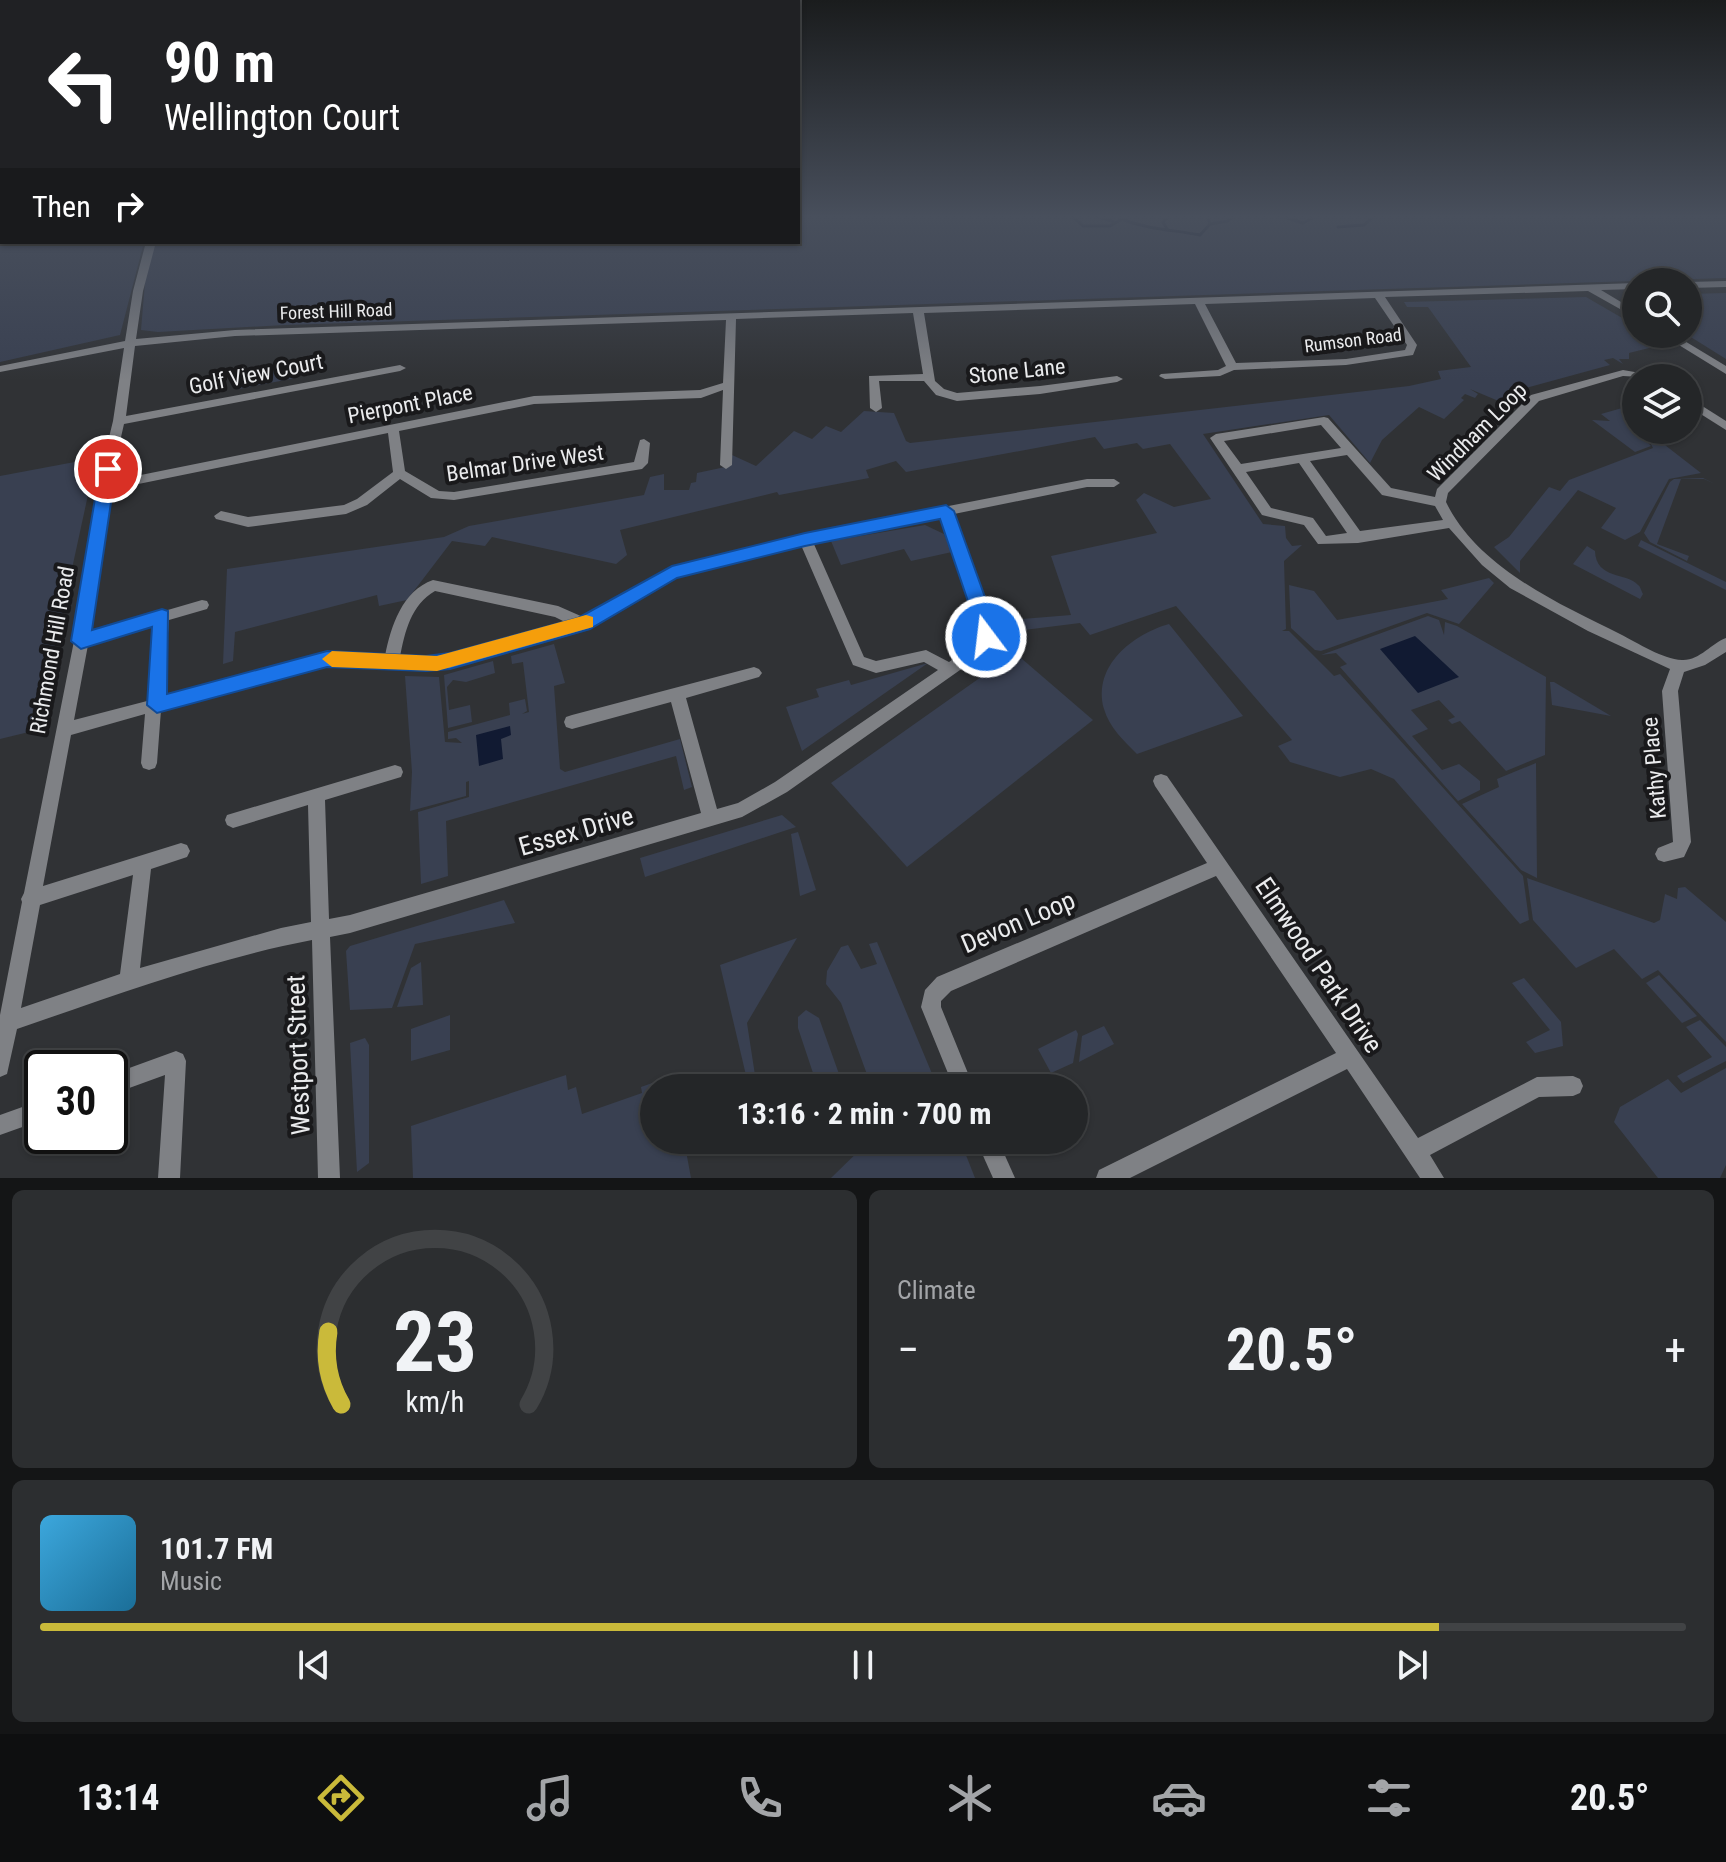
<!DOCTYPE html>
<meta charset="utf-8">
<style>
:root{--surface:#242628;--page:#2c2e30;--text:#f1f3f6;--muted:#a3a5a8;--line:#414345;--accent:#caba3a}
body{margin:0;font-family:"Roboto Condensed",sans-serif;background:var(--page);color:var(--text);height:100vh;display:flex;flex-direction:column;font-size:30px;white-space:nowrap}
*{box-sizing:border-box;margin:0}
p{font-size:26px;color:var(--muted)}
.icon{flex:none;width:44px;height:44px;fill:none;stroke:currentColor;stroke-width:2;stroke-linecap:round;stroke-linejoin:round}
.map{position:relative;height:1178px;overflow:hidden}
.panel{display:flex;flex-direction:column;gap:12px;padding:12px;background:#141516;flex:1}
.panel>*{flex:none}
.hud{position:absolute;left:0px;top:0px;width:800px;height:244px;box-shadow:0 2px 6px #0004,0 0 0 2px var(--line);background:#202124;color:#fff;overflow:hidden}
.controls{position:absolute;left:1622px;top:268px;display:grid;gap:16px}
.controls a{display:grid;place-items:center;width:80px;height:80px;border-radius:50%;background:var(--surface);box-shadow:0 2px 6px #0004,0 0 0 2px var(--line);font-size:40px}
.speed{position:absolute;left:24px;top:1050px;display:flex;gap:16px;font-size:40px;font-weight:700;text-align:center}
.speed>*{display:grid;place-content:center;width:104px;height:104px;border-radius:50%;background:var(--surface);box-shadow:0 2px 6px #0004,0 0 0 2px var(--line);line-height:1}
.speed .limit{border:4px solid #111;border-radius:12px;background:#fff;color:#111}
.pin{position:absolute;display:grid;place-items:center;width:68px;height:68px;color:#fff;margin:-34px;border:4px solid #fff;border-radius:50%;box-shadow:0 2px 8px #0007}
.me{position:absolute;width:88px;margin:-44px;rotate:345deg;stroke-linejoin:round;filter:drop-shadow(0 0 6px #0008)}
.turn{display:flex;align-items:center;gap:28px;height:168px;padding:0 32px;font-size:36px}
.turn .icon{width:104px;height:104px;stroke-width:2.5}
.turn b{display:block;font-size:56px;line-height:68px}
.then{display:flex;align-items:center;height:76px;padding:0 32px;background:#0003;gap:16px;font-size:30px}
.big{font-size:60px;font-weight:700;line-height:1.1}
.panel .tile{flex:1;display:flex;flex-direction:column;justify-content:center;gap:12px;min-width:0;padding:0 28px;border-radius:12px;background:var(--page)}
.panel .dial{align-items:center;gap:0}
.dial svg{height:208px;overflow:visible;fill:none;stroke:var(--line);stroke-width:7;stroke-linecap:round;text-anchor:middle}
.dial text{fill:var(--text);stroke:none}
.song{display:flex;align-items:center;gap:24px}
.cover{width:96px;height:96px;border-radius:12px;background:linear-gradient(135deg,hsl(200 70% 55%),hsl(200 70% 35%))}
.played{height:8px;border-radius:4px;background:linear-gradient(90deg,var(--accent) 85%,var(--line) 85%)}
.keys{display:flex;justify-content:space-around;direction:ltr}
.heat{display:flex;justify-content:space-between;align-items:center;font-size:44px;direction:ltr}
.panel .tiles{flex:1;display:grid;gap:12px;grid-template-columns:1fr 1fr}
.tile:last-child{grid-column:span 2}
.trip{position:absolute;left:640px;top:1074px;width:448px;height:80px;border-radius:40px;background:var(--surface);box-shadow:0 2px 6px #0004,0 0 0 2px var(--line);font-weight:700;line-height:80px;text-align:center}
.dock{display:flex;height:128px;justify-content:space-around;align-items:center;background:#0e0f10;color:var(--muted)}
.dock .icon{width:56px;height:56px}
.dock .on{color:var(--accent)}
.dock b{font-size:36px;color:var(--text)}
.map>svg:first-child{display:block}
</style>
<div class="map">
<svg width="1726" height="1178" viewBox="0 0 1726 1178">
<rect width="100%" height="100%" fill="#303235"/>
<g fill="#394051">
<path d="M0 216 2 242H144L120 335 0 362Z"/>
<path d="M798 216H1726V278L285 325 158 332 141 330 146 271 154 242H798Z"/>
<path d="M1726 293V359L1686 334 1688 294Z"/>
<path d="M1586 297 1636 326V334H1649L1665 344 1629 353V359H1619L1623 364 1613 358 1604 360 1610 365 1522 389 1508 405 1470 389 1478 394 1475 398 1465 394 1461 398 1464 400 1444 419 1419 407 1382 440 1370 463 1329 415 1203 434 1263 524 1285 526 1286 538 1292 546 1302 545 1284 561 1286 629 1282 631H1289L1334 676 1340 674 1523 876 1529 920 1520 924 1394 779 1371 769 1340 777 1290 762 1278 746 1292 740 1176 606 1090 635 1080 623 1001 633 999 621 1071 615 1051 556 1157 533 1136 500 1144 493 1174 507 1211 499 1170 444 1143 449 1137 443 1104 449 1095 437 906 472 896 461 866 470 869 478 779 495 777 492 620 530 627 555 616 564 492 537 485 546 452 541 407 600 379 606 377 595 235 632 233 661 223 664 227 569 444 537 469 526 644 495 650 477 664 474V490H689L691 483 696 482 697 473 730 466 732 455 756 466 794 431 812 439 826 426 841 432 864 411 894 413 906 441 910 443 1409 386 1441 379 1438 371 1471 367 1428 307H1407L1404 302Z"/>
<path d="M297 363 296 378 239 389 241 374Z"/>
<path d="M1636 404V430H1642L1641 435 1651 446 1635 452 1592 420 1610 421 1601 414Z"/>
<path d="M1646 434 1652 435 1701 473 1669 479 1640 532 1625 540 1601 528 1616 508 1578 490 1520 561V573L1494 547 1509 537 1549 487 1560 491 1569 480 1653 448Z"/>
<path d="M96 458 37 730 0 739V476Z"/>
<path d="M1703 478 1715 484 1704 479H1681L1657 544 1689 556 1687 561 1650 542 1644 533 1670 482 1674 479Z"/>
<path d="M925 525 944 534 952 552 911 561 904 549 841 565 831 541Z"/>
<path d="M1641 540 1726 582V590L1638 546Z"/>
<path d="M1587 546 1595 551C1596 580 1627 572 1638 585 1641 587 1641 591 1643 594L1640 599 1573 564Z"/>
<path d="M1489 578 1494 583 1459 624 1427 613 1321 651 1315 650 1291 628 1289 585 1314 591 1337 620 1448 599 1441 590Z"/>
<path d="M1428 616 1439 620 1444 635 1445 622 1457 626 1546 677 1545 755 1506 771 1460 721 1452 724 1448 720 1455 717 1439 700 1411 710 1428 729 1412 736 1442 770 1459 764 1480 781V790L1458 801 1340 667 1347 664 1336 653 1321 655Z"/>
<path d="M1169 624 1243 716 1137 754C1124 741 1109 727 1104 709 1092 665 1134 634 1169 624Z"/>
<path d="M554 644 565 683 554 686 560 769 565 772 680 739 692 787 684 790 676 756 446 821 448 876 421 884 418 812 469 797V781L466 782V796L410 811 412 772 405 676 439 677 445 742 462 743 456 738 448 739V732L510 715 509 703 525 699 527 711 522 714 529 712 523 662 512 664 511 656Z"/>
<path d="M1015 653 1093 720 907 867 831 783Z"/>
<path d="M493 661 495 673 466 682 453 680 447 687 449 710 470 705 472 722 448 728 444 675Z"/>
<path d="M928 663 802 751 786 707 819 697 816 689 849 680 851 685Z"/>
<path d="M1550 682H1554L1611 716 1552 705Z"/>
<path d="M1536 763 1537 878 1521 870 1462 804 1499 787 1497 779Z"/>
<path d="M782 815 796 827 645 877 640 858Z"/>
<path d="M798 832 816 890 800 896 791 834Z"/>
<path d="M1527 878 1654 923 1660 920 1665 894 1677 899 1678 888 1685 887 1726 922V1042L1658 970 1642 979 1614 949 1576 968 1533 920Z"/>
<path d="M504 900 515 923 415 944 392 1008 350 1010 346 951 350 946Z"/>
<path d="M797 938 747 1023 757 1088H749L720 965Z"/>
<path d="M877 942 938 1088H872L841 1003 826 984 827 971 841 947 848 945 861 969 877 964 869 944Z"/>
<path d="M421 962 423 1005 397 1007 411 968Z"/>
<path d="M1659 975 1697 1016 1682 1023 1646 983Z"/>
<path d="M1524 978 1561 1022 1563 1046 1535 1053 1526 1042 1550 1030 1512 983Z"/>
<path d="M806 1010 819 1018 844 1088H818L798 1028V1017Z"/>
<path d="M450 1015V1050L411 1061V1029Z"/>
<path d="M1700 1020 1726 1047V1061L1683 1083 1677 1076 1712 1057 1686 1027Z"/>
<path d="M1104 1026 1114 1044 1079 1062 1082 1036Z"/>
<path d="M1076 1030 1078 1034 1073 1063 1051 1073 1038 1049Z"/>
<path d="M365 1038 369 1045V1163L357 1172 350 1043Z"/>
<path d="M1726 1068V1165L1720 1178H1658L1614 1122 1620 1107 1668 1079 1681 1093Z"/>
<path d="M566 1075 568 1090 576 1087 582 1114 642 1093 641 1087 672 1076 674 1088H654V1140H684L691 1178H413L411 1126Z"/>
<path d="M870 1140H960L975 1178H831Z"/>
</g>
<g fill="#111a32">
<path d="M1415 636 1459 677 1418 693 1380 649Z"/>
<path d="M510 726 511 735 501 739 503 759 479 766 476 735Z"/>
</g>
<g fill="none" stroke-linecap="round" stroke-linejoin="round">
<g stroke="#111a32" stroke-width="3">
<path d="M1072 216 1083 226H1110L1122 219C1146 229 1174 230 1200 235L1210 224 1228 221 1232 216"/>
<path d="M1096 216 1115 222"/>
<path d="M1207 216 1210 224"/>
<path d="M1281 216 1303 223 1316 216"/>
<path d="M1333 216H1342"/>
<path d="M1338 227 1364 225 1374 216"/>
<path d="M1167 229 1163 222 1169 216"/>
</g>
<g fill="#7f8185" fill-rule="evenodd">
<path d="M146 242H156L143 291 136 339 235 330 1636 283V289L1601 290 1636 311V318L1588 291 1385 297 1417 345 1413 355 1346 365 1234 370 1220 376 1165 379 1159 376 1161 374 1218 370 1226 366 1195 304 924 313 935 381 944 389 957 393 1040 386 1117 376 1123 379 1117 382 1040 394 957 401 936 395 924 381H879L882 408 876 412 870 408 869 376 923 374 913 313 736 319 732 465 726 469 720 465 723 390 701 398 534 404 399 431 405 471 439 491 454 492 634 462 640 440 644 439 650 443 648 463 642 469 454 500 431 498 400 479 367 505 346 514 248 527 216 519 214 516 221 511 248 517 344 505 357 499 393 472 388 433 109 490 89 633 202 600 207 601 209 605 207 609 169 620 163 697 327 653 385 656C391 626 402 591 433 580L558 606 583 617 672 567 805 534 1087 479H1114L1120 483 1114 487H1087L954 514 993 625 987 651 787 792 742 817 350 933 330 937 340 1178H318L312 940C212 959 113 996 17 1029L7 1074 0 1077V1015L22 902 21 899 24 893 74 641 97 487 113 421 124 348 0 372V366L125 341 133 291ZM1375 298 1407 345 1405 350 1346 359 1236 363 1205 304ZM726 320 723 383 700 390 534 396 111 481 124 424 400 371 406 368 400 365 126 416 135 346 235 336ZM941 516 979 625 975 644 949 662 926 650 876 661 864 657 813 542ZM801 545 853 665 876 673 924 662 938 670 775 782 738 803 717 809 686 698 759 677 762 673 759 669 754 667 572 715 566 717 564 722 566 727 572 729 671 702 701 813 350 915 329 919 325 800 401 777 403 772 401 767 395 765 227 815 225 820 227 825 233 828 308 805 311 922 281 928 140 968 151 869 187 857 190 851 187 845 181 843 43 886 71 735 145 714 141 763 143 768 149 770 155 768 157 763 161 710 327 665 426 670 450 667 588 628 676 576ZM435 591 555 617 567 623C512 638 457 660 400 657 405 631 411 605 435 591ZM154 625 147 701 74 720 88 645ZM133 875 120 974 21 1008 40 905Z"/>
<path d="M1726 281V287L1688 288V282Z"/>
<path d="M1661 334H1673L1726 366V374Z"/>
<path d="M1623 370 1652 375 1658 378 1623 376 1539 401 1448 493 1446 502C1477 567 1559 604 1620 634 1638 643 1662 659 1682 660 1699 661 1712 643 1726 638V652L1705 665 1684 672 1678 691 1691 842 1684 857 1664 862 1658 860 1655 854 1658 848 1673 842 1662 691 1670 669 1588 631 1510 588 1482 565 1449 528 1358 543 1318 544 1304 525 1262 515 1210 438 1216 434 1324 417 1328 418 1391 488 1435 497 1437 489 1531 395ZM1321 425 1341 448 1241 464 1224 441ZM1347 455 1382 495 1435 506 1443 520 1360 531 1310 461ZM1299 463 1347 533 1326 536 1313 518 1271 508 1246 472Z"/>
<path d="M1688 397 1726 421V430L1688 406Z"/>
<path d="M1161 774 1167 776 1418 1138 1537 1077 1573 1076 1580 1079 1583 1086 1580 1093 1573 1096 1539 1097 1430 1155 1444 1178H1420L1347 1069 1130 1178H1096L1099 1170 1336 1053 1216 876 951 991 941 1001V1007L974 1088H954L921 1007 925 990 937 977 1207 863 1155 786 1153 781 1155 776Z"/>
<path d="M176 1051 183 1054 186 1061 180 1178H158L165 1075 110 1095V1075Z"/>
<path d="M42 1100V1120L0 1135V1115Z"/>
<path d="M976 1140H998L1015 1178H993Z"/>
</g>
</g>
<linearGradient id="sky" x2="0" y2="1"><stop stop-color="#1a1c1d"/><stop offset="0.57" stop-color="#484f5c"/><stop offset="1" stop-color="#484f5c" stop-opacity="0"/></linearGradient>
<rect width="1726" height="380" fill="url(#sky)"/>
<path fill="#1a73e8" stroke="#114b97" stroke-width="2" d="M108 463 116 469 92 630 162 609 168 611 167 694 327 651 426 656 450 653 578 618 672 566 805 533 946 505 954 511 995 625 996 637 986 645 977 637 976 625 940 519 805 546 677 578 590 629 450 669 426 671 327 667 157 713 147 705 152 627 81 649 71 641 100 469Z"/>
<path fill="#f59e0b" d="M586 615 593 617V627L437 671 332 667 322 659 332 651 437 656Z"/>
<g text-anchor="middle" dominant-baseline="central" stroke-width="8" stroke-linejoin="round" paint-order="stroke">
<g font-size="18" fill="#eaebed" stroke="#19191b">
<text transform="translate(336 311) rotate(-2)">Forest Hill Road</text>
<text transform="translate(1353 340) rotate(-7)">Rumson Road</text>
</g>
<g font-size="22" fill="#eaebed" stroke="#19191b">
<text transform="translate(1017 371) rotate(-6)">Stone Lane</text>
<text transform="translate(256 374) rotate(-11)">Golf View Court</text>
<text transform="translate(410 404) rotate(-11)">Pierpont Place</text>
<text transform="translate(1477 432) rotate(-45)">Windham Loop</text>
<text transform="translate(525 463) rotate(-8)">Belmar Drive West</text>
<text transform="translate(52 650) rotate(-80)">Richmond Hill Road</text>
<text transform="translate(1654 768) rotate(-95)">Kathy Place</text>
</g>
<g font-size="26" fill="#eaebed" stroke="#19191b">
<text transform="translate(576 831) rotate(-16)">Essex Drive</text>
<text transform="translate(1018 922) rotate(-23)">Devon Loop</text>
<text transform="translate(1319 965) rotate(56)">Elmwood Park Drive</text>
<text transform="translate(298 1055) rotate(-92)">Westport Street</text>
</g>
</g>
</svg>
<div class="controls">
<a><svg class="icon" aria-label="search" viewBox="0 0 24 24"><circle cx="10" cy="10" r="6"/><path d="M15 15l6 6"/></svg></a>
<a><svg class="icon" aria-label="layers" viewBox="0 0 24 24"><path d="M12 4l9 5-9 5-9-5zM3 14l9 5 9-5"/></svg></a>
</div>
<div class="speed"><div class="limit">30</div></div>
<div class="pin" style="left:108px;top:469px;background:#d93025"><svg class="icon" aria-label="arrive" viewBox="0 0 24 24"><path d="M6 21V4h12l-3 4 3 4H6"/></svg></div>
<svg class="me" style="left:986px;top:637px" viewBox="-20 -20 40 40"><circle r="17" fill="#1a73e8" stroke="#fff" stroke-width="3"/><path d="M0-11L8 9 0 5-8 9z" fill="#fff"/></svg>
<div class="trip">13:16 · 2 min · 700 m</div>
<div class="hud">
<div class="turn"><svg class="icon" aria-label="left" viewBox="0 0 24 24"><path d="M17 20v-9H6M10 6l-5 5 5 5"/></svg><div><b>90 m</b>Wellington Court</div></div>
<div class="then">Then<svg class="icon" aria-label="right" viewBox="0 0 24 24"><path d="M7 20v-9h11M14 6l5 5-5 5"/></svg></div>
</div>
</div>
<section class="panel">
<div class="tiles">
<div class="tile dial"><svg viewBox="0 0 100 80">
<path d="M14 69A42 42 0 1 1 86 69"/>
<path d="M14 69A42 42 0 0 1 9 41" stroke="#caba3a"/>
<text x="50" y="56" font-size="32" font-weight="700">23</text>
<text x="50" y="72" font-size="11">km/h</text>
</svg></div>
<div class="tile"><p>Climate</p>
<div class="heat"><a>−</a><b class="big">20.5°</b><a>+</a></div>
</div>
<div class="tile">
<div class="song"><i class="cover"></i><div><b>101.7 FM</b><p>Music</p></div></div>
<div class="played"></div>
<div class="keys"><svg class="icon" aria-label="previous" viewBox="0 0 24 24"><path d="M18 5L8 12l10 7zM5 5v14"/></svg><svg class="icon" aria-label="pause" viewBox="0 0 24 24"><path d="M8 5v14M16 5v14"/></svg><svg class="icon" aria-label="next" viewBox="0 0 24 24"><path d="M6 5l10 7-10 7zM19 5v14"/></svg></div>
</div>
</div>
</section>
<nav class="dock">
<b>13:14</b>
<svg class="icon on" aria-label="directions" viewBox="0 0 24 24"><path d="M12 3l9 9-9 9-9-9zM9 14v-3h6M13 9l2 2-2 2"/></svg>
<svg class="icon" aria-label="music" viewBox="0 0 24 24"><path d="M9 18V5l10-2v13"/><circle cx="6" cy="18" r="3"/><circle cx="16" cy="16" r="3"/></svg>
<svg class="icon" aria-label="phone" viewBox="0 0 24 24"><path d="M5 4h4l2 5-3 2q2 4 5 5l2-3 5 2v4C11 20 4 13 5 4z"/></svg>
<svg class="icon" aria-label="climate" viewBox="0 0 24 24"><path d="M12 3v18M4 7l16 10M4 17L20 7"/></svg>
<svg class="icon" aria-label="car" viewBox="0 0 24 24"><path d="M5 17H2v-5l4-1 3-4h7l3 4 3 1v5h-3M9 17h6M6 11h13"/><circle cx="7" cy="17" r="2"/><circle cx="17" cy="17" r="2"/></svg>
<svg class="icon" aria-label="filters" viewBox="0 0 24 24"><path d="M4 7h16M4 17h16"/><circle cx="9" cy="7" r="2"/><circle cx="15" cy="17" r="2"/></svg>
<b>20.5°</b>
</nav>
